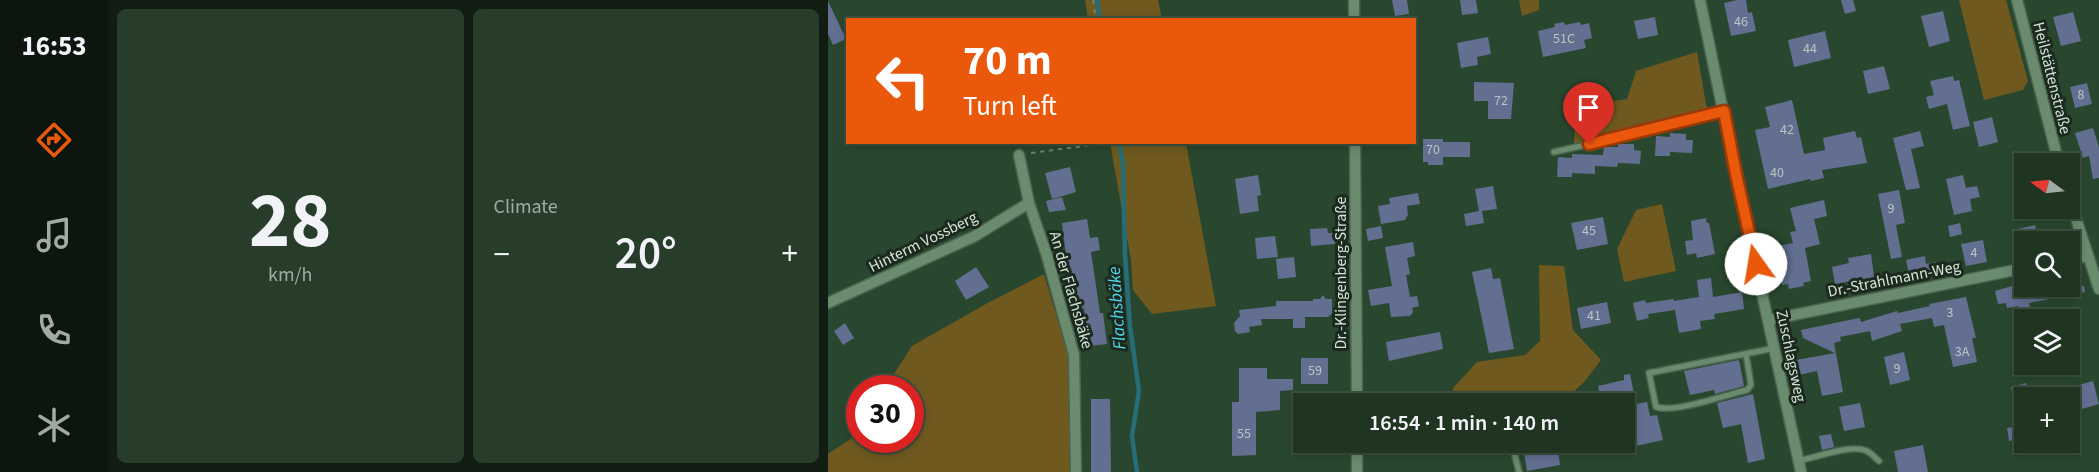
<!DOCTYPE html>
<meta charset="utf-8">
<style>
:root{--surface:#1f3522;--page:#273d2a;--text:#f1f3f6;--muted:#a1aba5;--line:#3c5040;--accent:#ea580c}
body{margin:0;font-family:"Source Sans 3",sans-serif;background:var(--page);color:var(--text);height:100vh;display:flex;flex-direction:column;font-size:22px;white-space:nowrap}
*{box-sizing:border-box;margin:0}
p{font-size:20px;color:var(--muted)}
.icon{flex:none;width:33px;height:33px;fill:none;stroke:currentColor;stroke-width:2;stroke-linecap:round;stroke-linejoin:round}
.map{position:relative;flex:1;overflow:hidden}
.drawer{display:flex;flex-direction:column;gap:9px;padding:9px;background:#111d13;width:720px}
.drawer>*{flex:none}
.top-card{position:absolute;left:18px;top:18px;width:570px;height:126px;border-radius:0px;box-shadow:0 3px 9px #0003,0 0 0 2px var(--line);background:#ea580c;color:#fff;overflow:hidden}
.needle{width:39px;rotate:285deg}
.tools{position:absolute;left:1186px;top:153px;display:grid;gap:12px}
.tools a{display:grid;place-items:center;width:66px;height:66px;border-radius:0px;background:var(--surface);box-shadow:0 3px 9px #0003,0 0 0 2px var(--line);font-size:30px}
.speed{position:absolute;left:18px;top:375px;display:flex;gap:12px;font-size:30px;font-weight:700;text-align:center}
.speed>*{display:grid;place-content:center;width:78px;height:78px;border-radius:50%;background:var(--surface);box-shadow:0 3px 9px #0003,0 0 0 2px var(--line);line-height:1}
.speed .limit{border:9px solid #d22;background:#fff;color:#111}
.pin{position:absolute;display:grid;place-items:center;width:51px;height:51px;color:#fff;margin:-62px -26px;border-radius:50% 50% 50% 0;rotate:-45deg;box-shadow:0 0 6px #0007}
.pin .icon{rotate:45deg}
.me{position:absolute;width:66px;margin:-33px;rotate:347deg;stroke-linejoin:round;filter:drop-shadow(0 0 4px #0008)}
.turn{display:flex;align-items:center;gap:21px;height:126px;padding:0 18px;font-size:27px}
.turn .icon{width:78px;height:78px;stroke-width:2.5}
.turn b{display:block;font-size:42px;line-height:51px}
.big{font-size:45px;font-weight:600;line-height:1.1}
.drawer .tile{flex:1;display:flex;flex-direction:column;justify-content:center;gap:9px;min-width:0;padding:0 21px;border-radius:9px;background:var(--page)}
.drawer .dial{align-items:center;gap:0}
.dial b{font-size:78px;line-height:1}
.heat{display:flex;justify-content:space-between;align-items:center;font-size:33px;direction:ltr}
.drawer .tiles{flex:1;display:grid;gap:9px;grid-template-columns:repeat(2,1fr)}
.trip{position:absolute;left:465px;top:393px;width:342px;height:60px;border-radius:0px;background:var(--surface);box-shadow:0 3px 9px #0003,0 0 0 2px var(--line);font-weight:600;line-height:60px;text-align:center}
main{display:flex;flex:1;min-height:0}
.dock{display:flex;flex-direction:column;width:108px;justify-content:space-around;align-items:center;background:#0c150e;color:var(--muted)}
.dock .icon{width:42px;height:42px}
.dock .on{color:var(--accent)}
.dock b{font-size:27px;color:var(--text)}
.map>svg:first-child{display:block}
</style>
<main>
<nav class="dock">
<b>16:53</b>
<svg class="icon on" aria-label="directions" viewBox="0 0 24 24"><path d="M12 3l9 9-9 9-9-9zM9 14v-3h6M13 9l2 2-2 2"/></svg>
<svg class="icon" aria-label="music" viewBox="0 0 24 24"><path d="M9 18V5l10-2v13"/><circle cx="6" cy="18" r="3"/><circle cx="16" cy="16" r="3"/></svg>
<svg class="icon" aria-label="phone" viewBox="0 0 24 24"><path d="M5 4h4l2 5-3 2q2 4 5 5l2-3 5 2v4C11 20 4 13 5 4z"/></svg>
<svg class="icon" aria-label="climate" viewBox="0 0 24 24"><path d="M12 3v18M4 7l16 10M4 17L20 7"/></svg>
</nav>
<section class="drawer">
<div class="tiles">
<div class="tile dial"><b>28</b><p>km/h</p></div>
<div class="tile"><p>Climate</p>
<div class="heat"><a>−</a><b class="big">20°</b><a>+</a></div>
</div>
</div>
</section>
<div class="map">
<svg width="1271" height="472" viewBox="0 0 1271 472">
<rect width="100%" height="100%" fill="#29472e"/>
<g fill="#6f591f">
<path d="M257 0H330L334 19H260Z"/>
<path d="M691 0H711V10L694 16Z"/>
<path d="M1131 0H1178L1200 81 1195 90 1156 100Z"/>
<path d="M869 52 880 115 746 144 748 106 799 99 808 71Z"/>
<path d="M282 143H358L388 306 324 314 305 290 303 260Z"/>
<path d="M834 204 848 271 796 282 789 249 808 210Z"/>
<path d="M711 265 736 266 745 330 773 360 757 381 734 403H626L625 388 649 362 697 355 712 341Z"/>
<path d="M216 274 241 358 242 472H0V454L24 438 31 427 32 440H82V388H57L84 346 156 305Z"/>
</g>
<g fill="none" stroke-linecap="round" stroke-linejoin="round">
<g stroke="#256e78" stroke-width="4.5">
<path d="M269 0 272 20"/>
<path d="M291 142 295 163 297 255 302 326 311 391 304 436 309 472"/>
</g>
</g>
<g fill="#626f91">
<path d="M564 0H579L581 14 567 16Z"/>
<path d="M632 0H648L650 13 634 15Z"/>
<path d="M909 0H918L920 13 924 12 928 31 903 36 896 3Z"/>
<path d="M1013 0H1025L1028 11 1017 14Z"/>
<path d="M0 1 18 39 5 45 0 34Z"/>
<path d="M1115 11 1122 41 1101 47 1093 16Z"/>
<path d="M1245 12 1253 41 1233 46 1225 17Z"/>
<path d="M827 17 830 35 810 39 806 21Z"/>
<path d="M736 22 737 25 752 22 753 25 761 23 764 38 756 40 758 48 715 57 710 31 727 27 726 24Z"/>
<path d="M997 31 1003 58 966 67 960 40Z"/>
<path d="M660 37 663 54 649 57 650 65 633 68 629 43Z"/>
<path d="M1056 66 1062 89 1040 94 1035 71Z"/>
<path d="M1125 76 1126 81 1131 80 1142 126 1125 130 1119 104 1101 109 1098 97 1106 95 1102 81Z"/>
<path d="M646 82 686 83 683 119H660V101H646Z"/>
<path d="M1259 83 1264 104 1247 108 1242 87Z"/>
<path d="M964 100 976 154 997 150 995 138 1027 131 1029 138 1033 137 1039 163 994 170 996 178 983 181 982 179 940 189 927 130 942 127 937 107Z"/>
<path d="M1164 117 1170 142 1151 147 1145 122Z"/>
<path d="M1265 128 1271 147V178L1265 179 1261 156 1255 158 1247 133Z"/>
<path d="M1092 131 1096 146 1083 149 1092 188 1078 190 1065 138Z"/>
<path d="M842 133 858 134V140H865L864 153 842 152V156H827L828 136 842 137Z"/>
<path d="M595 139H615V142H642V157H615V165H600V162H595Z"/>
<path d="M790 144H806V150L813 151 812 164 790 163 789 167 767 166V174L744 173V177H729L730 157 744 158V154L775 155 776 147H790Z"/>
<path d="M242 167 248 192 224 199 217 173Z"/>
<path d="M1197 168V209L1192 210 1184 171Z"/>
<path d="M430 175 433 195 429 196 431 211 412 214 407 179Z"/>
<path d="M1135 175 1138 188 1149 186 1152 197 1142 199 1144 211 1126 215 1118 179Z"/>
<path d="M665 186 669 209 654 211 656 223 638 226 636 214 651 211 647 189Z"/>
<path d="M1071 190 1077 223 1068 225 1074 257 1063 259 1050 194Z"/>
<path d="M590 193 592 204 579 206 580 215 577 220 553 224 550 206 562 204 561 198Z"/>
<path d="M234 197 238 210 221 212 218 201Z"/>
<path d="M996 200 999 216 986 219 992 244 977 248 983 281 975 283 976 286 961 289 960 284 954 285 952 273 944 274 941 261H944L941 248 965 243 962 232 968 231 962 208Z"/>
<path d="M775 217 780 244 749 250 743 223Z"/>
<path d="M878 218 879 223H881L887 254 869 258 868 253 859 255 857 241 865 240 863 221Z"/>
<path d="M259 219 262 238 270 237 272 250 263 252 272 313H275L279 344 261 346 256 308 247 309 243 272H240L234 223Z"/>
<path d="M1132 223 1134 234 1122 237 1120 226Z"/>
<path d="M1207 225 1211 242H1192L1190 229Z"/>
<path d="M553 226 555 238 540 241 538 229Z"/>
<path d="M499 228 500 233H506L507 244 483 246 482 229Z"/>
<path d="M447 236 450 257 429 259 427 238Z"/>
<path d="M1155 240 1159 262 1138 266 1133 244Z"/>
<path d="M585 242 587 256 579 258 582 274 578 275 582 297 589 296 591 306 584 308 585 312 582 316 563 317 561 303 543 306 540 290 564 286 557 247Z"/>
<path d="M1043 254 1047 283 1024 287 1023 281 1007 284 1004 267 1021 263 1020 258Z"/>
<path d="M1097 256 1098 264 1108 262 1110 272 1082 279 1078 260Z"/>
<path d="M466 257 468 277 450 279 448 259Z"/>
<path d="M148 267 161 287 138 300 127 281Z"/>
<path d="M663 268 665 279 672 278 686 349 661 353 644 272Z"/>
<path d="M883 278 885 297 914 292 916 309 886 314 887 319 872 321 873 329 851 333 847 310 820 314 821 318 809 321 805 303 817 300 818 303 845 299 846 301 871 297 869 280Z"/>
<path d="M1191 284 1192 286H1256L1257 292 1201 303 1202 307 1191 310 1190 306 1179 308 1178 303 1170 304 1167 291Z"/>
<path d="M495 295 498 299H504V308L507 311 500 317H477V328H465V319H433L434 325 421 327 422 332 410 334 407 331 406 323 412 316 411 310 448 306V301H485V299H492Z"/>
<path d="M1138 297 1148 338H1144L1149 362 1125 367 1116 325 1106 327 1104 318 1072 324 1074 331 1044 341 1042 331 1012 337 1013 341 1006 343 1015 392 994 396 989 371 971 375 968 360 1007 353 975 338 973 330 1026 319 1032 318 1033 322 1069 311 1070 313 1102 306 1101 304Z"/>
<path d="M779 302 783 323 753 329 749 308Z"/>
<path d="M17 323 26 338 15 345 6 331Z"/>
<path d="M612 332 615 349 561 361 558 342Z"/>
<path d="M1076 352 1082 380 1062 385 1056 357Z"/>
<rect x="473" y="358" width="27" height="26"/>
<path d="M911 360 916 386 887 394 886 390 862 395 856 371Z"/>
<path d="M411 368H439V379H465V390L452 391V410L428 412V455L404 456V402H411Z"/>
<path d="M802 374 808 404 819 402 822 416 829 415 835 440 799 448 796 437V404H773L770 386 796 380V375Z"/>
<path d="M1265 381 1271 404 1247 411 1245 405 1242 406 1240 388Z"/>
<path d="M1198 383 1202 398H1197V438L1181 441 1179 428 1191 426 1183 387Z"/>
<path d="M925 394 937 459 920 463 913 424 895 428 889 403Z"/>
<path d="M263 399H282L283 472H263Z"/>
<path d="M1032 403 1037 427 1016 431 1011 407Z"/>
<path d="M1003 434 1006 447 994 450 991 436Z"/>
<path d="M707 442H729L732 465 699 471 695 445Z"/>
<path d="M1095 445 1100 472H1070L1066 451Z"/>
</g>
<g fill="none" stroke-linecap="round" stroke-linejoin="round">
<defs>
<g id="lane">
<path d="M726 152 797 136 894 111"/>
<path d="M918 354 923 385 919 390C897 395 848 413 828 407L821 373 947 348"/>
<path d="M687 456 691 472"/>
<path d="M970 461C986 458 1020 445 1036 450 1042 451 1046 457 1051 461"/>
</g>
<g id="street">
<path d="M872 0 908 174 973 472"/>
<path d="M1189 0 1231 164"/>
<path d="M526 20V0"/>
<path d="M527 142 529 404"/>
<path d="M191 155 201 203 219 256 246 355 248 472"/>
<path d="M1242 200 1271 289"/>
<path d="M1242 260 1259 256"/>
<path d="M0 303 147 236 201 203"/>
<path d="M941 320 1197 268"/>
<path d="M529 442V472"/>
</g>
</defs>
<use href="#lane" stroke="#4a644e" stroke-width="8"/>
<use href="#street" stroke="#4a644e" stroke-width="13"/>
<g stroke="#6b846f" stroke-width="2" stroke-dasharray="4.5 4.5" stroke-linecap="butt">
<path d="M265 0 268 20"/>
<path d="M203 153 286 142"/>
</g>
<use href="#lane" stroke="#6a8b6e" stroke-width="5"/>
<use href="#street" stroke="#6a8b6e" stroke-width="10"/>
</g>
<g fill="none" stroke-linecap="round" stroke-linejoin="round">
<defs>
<path id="route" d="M761 144 896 111 908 174 928 264"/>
</defs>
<use href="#route" stroke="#983908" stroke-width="15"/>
<use href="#route" stroke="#ea580c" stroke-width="10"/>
</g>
<g text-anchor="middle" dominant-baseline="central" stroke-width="6" stroke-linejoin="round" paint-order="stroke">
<g font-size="14" fill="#b6c7c3">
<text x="913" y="22">46</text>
<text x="736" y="39">51C</text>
<text x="982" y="49">44</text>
<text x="1253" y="95">8</text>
<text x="673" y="101">72</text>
<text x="959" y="130">42</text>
<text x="605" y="150">70</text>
<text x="949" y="173">40</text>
<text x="1063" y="209">9</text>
<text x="761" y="231">45</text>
<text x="1146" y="253">4</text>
<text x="1122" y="313">3</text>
<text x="766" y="316">41</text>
<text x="1134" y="352">3A</text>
<text x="1069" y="369">9</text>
<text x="487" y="371">59</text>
<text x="416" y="434">55</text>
</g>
<g font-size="16" fill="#d2e4d4" stroke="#1c291e">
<text transform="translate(1224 78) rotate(76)">Heilstättenstraße</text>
<text transform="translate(95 242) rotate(-26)">Hinterm Vossberg</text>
<text transform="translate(513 273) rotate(-90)">Dr.-Klingenberg-Straße</text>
<text transform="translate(1066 279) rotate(-11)">Dr.-Strahlmann-Weg</text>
<text transform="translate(243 290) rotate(74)">An der Flachsbäke</text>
<text transform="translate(963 356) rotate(78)">Zuschlagsweg</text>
</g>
<g font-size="18" font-style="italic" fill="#4dd9ec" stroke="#1c291e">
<text transform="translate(289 308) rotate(-94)">Flachsbäke</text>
</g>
</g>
</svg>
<div class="tools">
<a><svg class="needle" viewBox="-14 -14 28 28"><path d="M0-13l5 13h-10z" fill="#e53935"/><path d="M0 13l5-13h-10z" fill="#a1aba5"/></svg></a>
<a><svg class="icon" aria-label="search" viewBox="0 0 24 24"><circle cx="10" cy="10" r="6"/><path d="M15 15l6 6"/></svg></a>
<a><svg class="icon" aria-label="layers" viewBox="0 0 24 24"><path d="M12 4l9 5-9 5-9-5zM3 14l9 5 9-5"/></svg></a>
<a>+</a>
</div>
<div class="speed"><div class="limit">30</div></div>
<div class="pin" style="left:761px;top:144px;background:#d93025"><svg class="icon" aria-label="arrive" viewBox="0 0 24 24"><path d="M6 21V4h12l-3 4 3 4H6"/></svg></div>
<svg class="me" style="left:928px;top:264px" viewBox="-20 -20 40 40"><circle r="19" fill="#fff"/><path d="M0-13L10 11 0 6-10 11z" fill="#ea580c"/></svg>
<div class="trip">16:54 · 1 min · 140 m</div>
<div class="top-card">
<div class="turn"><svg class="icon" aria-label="left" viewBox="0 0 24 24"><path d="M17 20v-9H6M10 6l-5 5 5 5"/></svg><div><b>70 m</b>Turn left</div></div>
</div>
</div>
</main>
